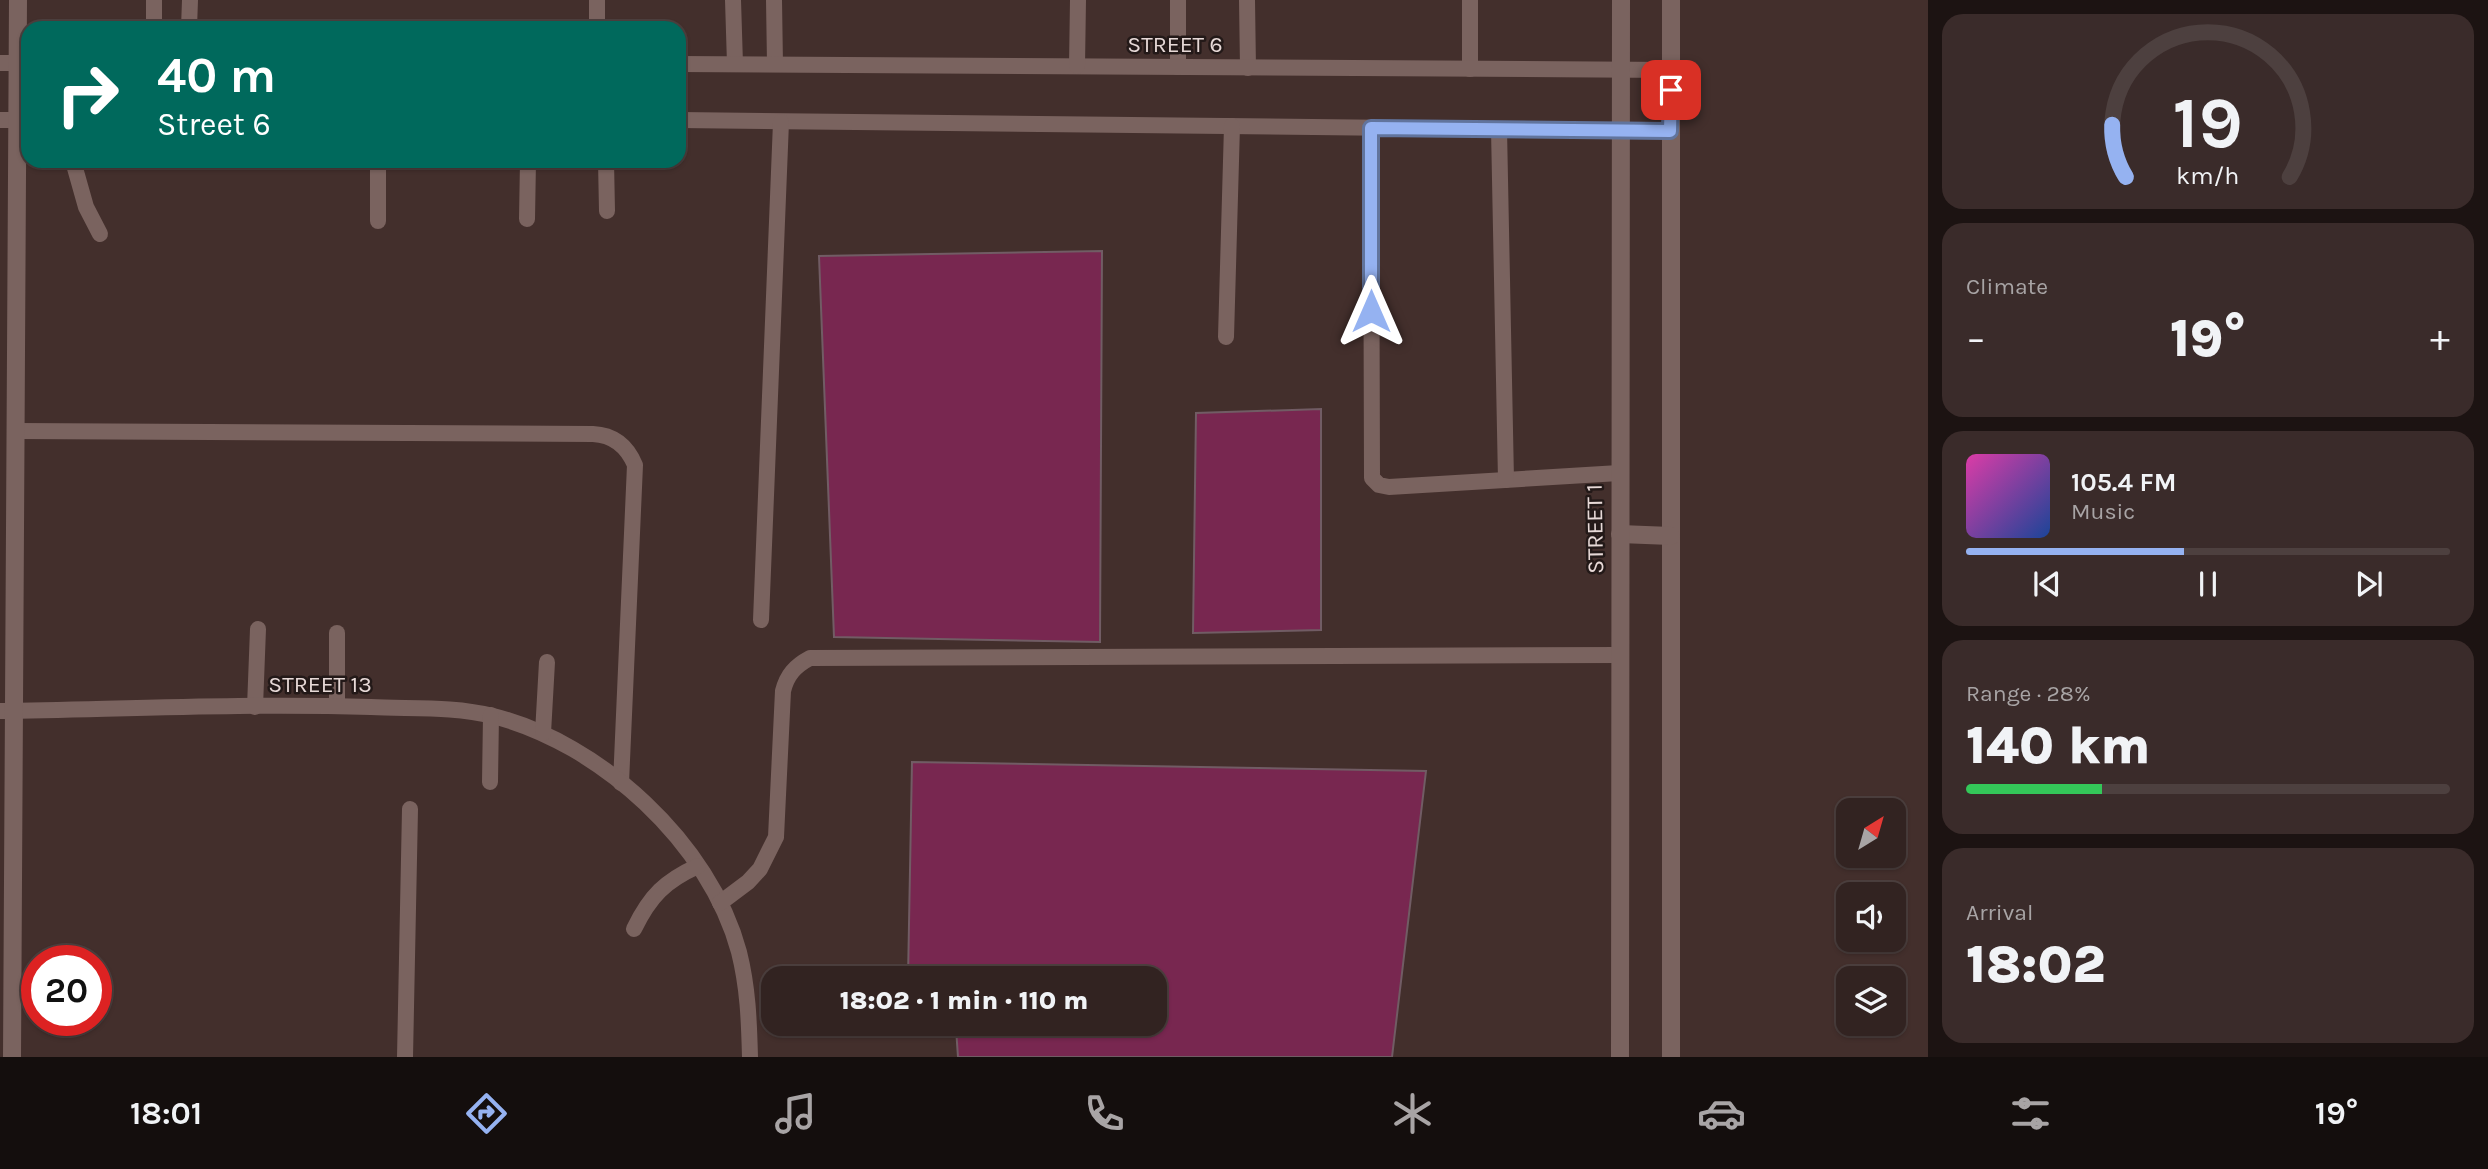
<!DOCTYPE html>
<meta charset="utf-8">
<style>
:root{--surface:#322321;--page:#3a2b2a;--text:#f1f3f6;--muted:#a8a4a5;--line:#4d403f;--accent:#95b2f1}
body{margin:0;font-family:Karla,sans-serif;background:var(--page);color:var(--text);height:100vh;display:flex;flex-direction:column;font-size:26px;white-space:nowrap}
*{box-sizing:border-box;margin:0}
p{font-size:23px;color:var(--muted)}
.icon{flex:none;width:38px;height:38px;fill:none;stroke:currentColor;stroke-width:2;stroke-linecap:round;stroke-linejoin:round}
.map{position:relative;flex:1;overflow:hidden}
.sheet{display:flex;flex-direction:column;gap:14px;padding:14px;background:#1c1312;width:560px}
.sheet>*{flex:none}
.banner{position:absolute;left:21px;top:21px;width:665px;height:147px;border-radius:21px;box-shadow:0 2px 5px #0004,0 0 0 2px var(--line);background:#00695c;color:#fff;overflow:hidden}
.needle{width:46px;rotate:37deg}
.buttons{position:absolute;left:1836px;top:798px;display:grid;gap:14px}
.buttons a{display:grid;place-items:center;width:70px;height:70px;border-radius:14px;background:var(--surface);box-shadow:0 2px 5px #0004,0 0 0 2px var(--line);font-size:35px}
.speed{position:absolute;left:21px;top:945px;display:flex;gap:14px;font-size:35px;font-weight:700;text-align:center}
.speed>*{display:grid;place-content:center;width:91px;height:91px;border-radius:50%;background:var(--surface);box-shadow:0 2px 5px #0004,0 0 0 2px var(--line);line-height:1}
.speed .limit{border:10px solid #d22;background:#fff;color:#111}
.pin{position:absolute;display:grid;place-items:center;width:60px;height:60px;color:#fff;margin:-30px;border-radius:14px;box-shadow:0 4px 10px #0006}
.me{position:absolute;width:77px;margin:-38px;rotate:0deg;stroke-linejoin:round;filter:drop-shadow(0 0 5px #0008)}
.turn{display:flex;align-items:center;gap:24px;height:147px;padding:0 21px;font-size:32px}
.turn .icon{width:91px;height:91px;stroke-width:2.5}
.turn b{display:block;font-size:49px;line-height:60px}
.big{font-size:52px;font-weight:800;line-height:1.1}
.sheet .widget{flex:1;display:flex;flex-direction:column;justify-content:center;gap:10px;min-width:0;padding:0 24px;border-radius:21px;background:var(--page)}
.sheet .dial{align-items:center;gap:0}
.dial svg{height:182px;overflow:visible;fill:none;stroke:var(--line);stroke-width:7;stroke-linecap:round;text-anchor:middle}
.dial text{fill:var(--text);stroke:none}
.song{display:flex;align-items:center;gap:21px}
.cover{width:84px;height:84px;border-radius:10px;background:linear-gradient(135deg,hsl(320 70% 55%),hsl(220 70% 35%))}
.played{height:7px;border-radius:4px;background:linear-gradient(90deg,var(--accent) 45%,var(--line) 45%)}
.keys{display:flex;justify-content:space-around;direction:ltr}
.heat{display:flex;justify-content:space-between;align-items:center;font-size:38px;direction:ltr}
.charge{height:10px;border-radius:5px;background:linear-gradient(90deg,#34c759 28%,var(--line) 0)}
.trip{position:absolute;left:761px;top:966px;width:406px;height:70px;border-radius:21px;background:var(--surface);box-shadow:0 2px 5px #0004,0 0 0 2px var(--line);font-weight:800;line-height:70px;text-align:center}
.dock{display:flex;height:112px;justify-content:space-around;align-items:center;background:#140e0d;color:var(--muted)}
.dock .icon{width:49px;height:49px}
.dock .active{color:var(--accent)}
.dock b{font-size:32px;color:var(--text)}
main{display:flex;flex:1;min-height:0}
.map>svg:first-child{display:block}
</style>
<main>
<div class="map">
<svg width="1928" height="1057" viewBox="0 0 1928 1057">
<rect width="100%" height="100%" fill="#432f2c"/>
<g fill="#782750" stroke="#715c64" stroke-width="2">
<path d="M1102 251 1100 642 834 637 819 256Z"/>
<path d="M1321 409V630L1193 633 1196 413Z"/>
<path d="M912 762 1426 771 1392 1057H958L956 1028 907 1029V1024H1155V978H908Z"/>
</g>
<g fill="none" stroke-linecap="round" stroke-linejoin="round">
<g stroke="#7a635f" stroke-width="16">
<path d="M597 0V28"/>
<path d="M733 0 735 64"/>
<path d="M774 0 775 64"/>
<path d="M1178 0V67"/>
<path d="M1247 0 1248 68"/>
<path d="M1470 0V69"/>
<path d="M154 28V0"/>
<path d="M189 28 190 0"/>
<path d="M0 63H28"/>
<path d="M679 64 1671 70"/>
<path d="M1077 66 1078 0"/>
<path d="M0 120H28"/>
<path d="M679 120 1670 131"/>
<path d="M1371 128 1372 478 1379 485 1389 487 1619 473"/>
<path d="M1499 129 1506 480"/>
<path d="M73 161 86 207 100 234"/>
<path d="M378 161V221"/>
<path d="M606 161 607 211"/>
<path d="M527 219 528 161"/>
<path d="M1226 337 1232 126"/>
<path d="M17 431 593 434C614 435 627 446 635 465L621 783"/>
<path d="M761 620 781 122"/>
<path d="M337 633V706"/>
<path d="M255 707 258 629"/>
<path d="M0 711C123 709 248 703 371 707 411 709 454 706 493 716 600 743 710 843 739 952 748 988 749 1020 750 1057"/>
<path d="M543 733 547 662"/>
<path d="M490 782 491 715"/>
<path d="M720 903 748 882 760 869 776 837 783 691C787 675 795 666 810 658L1621 655"/>
<path d="M634 929C650 896 665 881 698 866"/>
<path d="M405 1057 410 809"/>
</g>
<g stroke="#7a635f" stroke-width="18">
<path d="M1671 0V1057"/>
<path d="M1620 534 1671 536"/>
<path d="M12 1057 18 0"/>
<path d="M1620 1057 1621 0"/>
</g>
</g>
<g fill="none" stroke-linecap="round" stroke-linejoin="round">
<defs>
<path id="route" d="M1371 311V128L1670 131 1671 90"/>
</defs>
<use href="#route" stroke="#61749d" stroke-width="18"/>
<use href="#route" stroke="#95b2f1" stroke-width="12"/>
</g>
<g text-anchor="middle" dominant-baseline="central" stroke-width="5" stroke-linejoin="round" paint-order="stroke">
<g font-size="23" fill="#e7d9d7" stroke="#231918">
<text x="1175" y="44">STREET 6</text>
<text transform="translate(1595 529) rotate(-91)">STREET 1</text>
<text x="320" y="684">STREET 13</text>
</g>
</g>
</svg>
<div class="buttons">
<a><svg class="needle" viewBox="-14 -14 28 28"><path d="M0-13l5 13h-10z" fill="#e53935"/><path d="M0 13l5-13h-10z" fill="#a8a4a5"/></svg></a>
<a><svg class="icon" aria-label="sound" viewBox="0 0 24 24"><path d="M4 9h4l5-4v14l-5-4H4zM17 9q2 3 0 6"/></svg></a>
<a><svg class="icon" aria-label="layers" viewBox="0 0 24 24"><path d="M12 4l9 5-9 5-9-5zM3 14l9 5 9-5"/></svg></a>
</div>
<div class="speed"><div class="limit">20</div></div>
<div class="pin" style="left:1671px;top:90px;background:#d93025"><svg class="icon" aria-label="arrive" viewBox="0 0 24 24"><path d="M6 21V4h12l-3 4 3 4H6"/></svg></div>
<svg class="me" style="left:1371px;top:311px" viewBox="-20 -20 40 40"><path d="M0-17L14 15 0 8-14 15z" fill="#95b2f1" stroke="#fff" stroke-width="4"/></svg>
<div class="trip">18:02 · 1 min · 110 m</div>
<div class="banner">
<div class="turn"><svg class="icon" aria-label="right" viewBox="0 0 24 24"><path d="M7 20v-9h11M14 6l5 5-5 5"/></svg><div><b>40 m</b>Street 6</div></div>
</div>
</div>
<section class="sheet">
<div class="widget dial"><svg viewBox="0 0 100 80">
<path d="M14 69A42 42 0 1 1 86 69"/>
<path d="M14 69A42 42 0 0 1 8 46" stroke="#95b2f1"/>
<text x="50" y="56" font-size="32" font-weight="700">19</text>
<text x="50" y="72" font-size="11">km/h</text>
</svg></div>
<div class="widget"><p>Climate</p>
<div class="heat"><a>−</a><b class="big">19°</b><a>+</a></div>
</div>
<div class="widget">
<div class="song"><i class="cover"></i><div><b>105.4 FM</b><p>Music</p></div></div>
<div class="played"></div>
<div class="keys"><svg class="icon" aria-label="previous" viewBox="0 0 24 24"><path d="M18 5L8 12l10 7zM5 5v14"/></svg><svg class="icon" aria-label="pause" viewBox="0 0 24 24"><path d="M8 5v14M16 5v14"/></svg><svg class="icon" aria-label="next" viewBox="0 0 24 24"><path d="M6 5l10 7-10 7zM19 5v14"/></svg></div>
</div>
<div class="widget"><p>Range · 28%</p><b class="big">140 km</b><div class="charge"></div></div>
<div class="widget"><p>Arrival</p><b class="big">18:02</b></div>
</section>
</main>
<nav class="dock">
<b>18:01</b>
<svg class="icon active" aria-label="directions" viewBox="0 0 24 24"><path d="M12 3l9 9-9 9-9-9zM9 14v-3h6M13 9l2 2-2 2"/></svg>
<svg class="icon" aria-label="music" viewBox="0 0 24 24"><path d="M9 18V5l10-2v13"/><circle cx="6" cy="18" r="3"/><circle cx="16" cy="16" r="3"/></svg>
<svg class="icon" aria-label="phone" viewBox="0 0 24 24"><path d="M5 4h4l2 5-3 2q2 4 5 5l2-3 5 2v4C11 20 4 13 5 4z"/></svg>
<svg class="icon" aria-label="climate" viewBox="0 0 24 24"><path d="M12 3v18M4 7l16 10M4 17L20 7"/></svg>
<svg class="icon" aria-label="car" viewBox="0 0 24 24"><path d="M5 17H2v-5l4-1 3-4h7l3 4 3 1v5h-3M9 17h6M6 11h13"/><circle cx="7" cy="17" r="2"/><circle cx="17" cy="17" r="2"/></svg>
<svg class="icon" aria-label="filters" viewBox="0 0 24 24"><path d="M4 7h16M4 17h16"/><circle cx="9" cy="7" r="2"/><circle cx="15" cy="17" r="2"/></svg>
<b>19°</b>
</nav>
